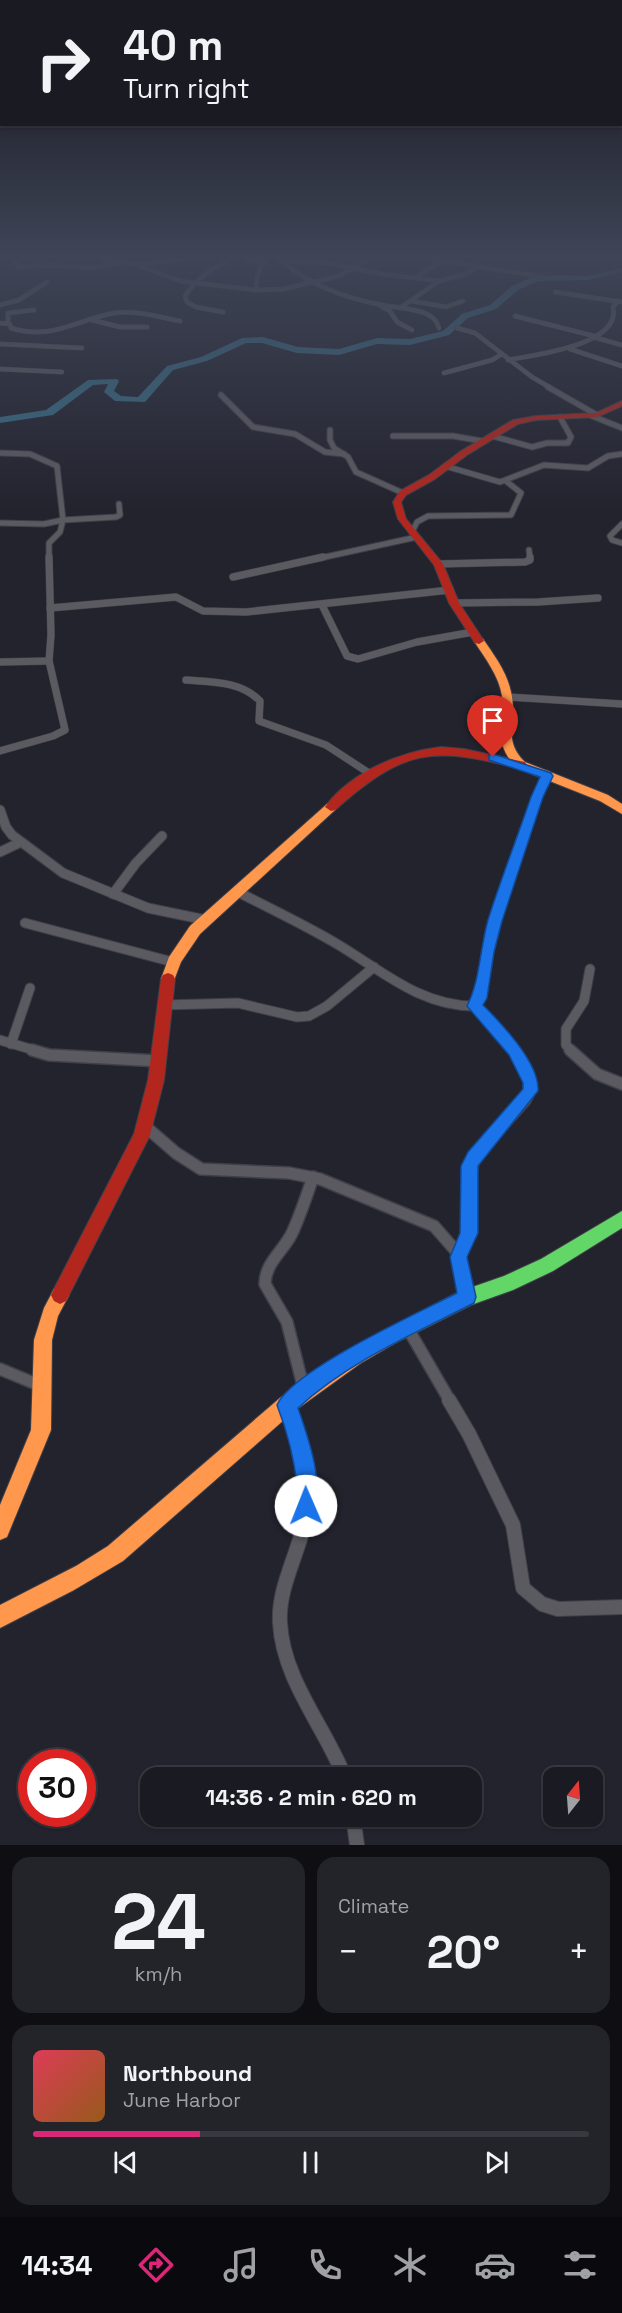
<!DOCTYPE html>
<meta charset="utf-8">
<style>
:root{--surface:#1a1a22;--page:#23232a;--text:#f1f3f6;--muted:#9fa1a5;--line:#383840;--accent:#db2777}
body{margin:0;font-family:"Space Grotesk",sans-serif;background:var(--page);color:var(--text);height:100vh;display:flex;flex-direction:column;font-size:22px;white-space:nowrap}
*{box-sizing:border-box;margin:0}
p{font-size:20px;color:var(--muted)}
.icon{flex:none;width:33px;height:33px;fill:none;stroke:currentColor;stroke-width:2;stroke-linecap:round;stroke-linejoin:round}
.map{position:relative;height:1845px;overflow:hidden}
.sheet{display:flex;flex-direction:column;gap:12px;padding:12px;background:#0e0e13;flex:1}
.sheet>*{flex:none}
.banner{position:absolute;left:0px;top:0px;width:622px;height:126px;box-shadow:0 2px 4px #0004,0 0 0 2px var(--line);background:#1a1a22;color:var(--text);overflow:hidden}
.needle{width:39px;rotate:17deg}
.buttons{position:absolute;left:543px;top:1767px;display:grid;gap:12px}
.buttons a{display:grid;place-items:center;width:60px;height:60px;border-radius:12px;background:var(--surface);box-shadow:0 2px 4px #0004,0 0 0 2px var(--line);font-size:30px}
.speed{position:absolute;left:18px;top:1749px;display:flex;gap:12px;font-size:30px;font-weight:700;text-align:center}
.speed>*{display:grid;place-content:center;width:78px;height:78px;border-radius:50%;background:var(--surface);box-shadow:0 2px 4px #0004,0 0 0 2px var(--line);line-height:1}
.speed .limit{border:9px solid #d22;background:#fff;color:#111}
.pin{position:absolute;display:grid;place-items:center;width:51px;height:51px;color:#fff;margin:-62px -26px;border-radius:50% 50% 50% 0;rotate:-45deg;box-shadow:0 0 6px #0007}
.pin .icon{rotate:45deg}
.me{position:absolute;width:66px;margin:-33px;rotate:359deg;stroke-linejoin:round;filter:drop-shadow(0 0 4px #0008)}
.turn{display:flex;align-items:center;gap:21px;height:126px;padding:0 24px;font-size:27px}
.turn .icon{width:78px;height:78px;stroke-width:2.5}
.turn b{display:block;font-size:42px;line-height:51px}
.big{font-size:45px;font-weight:800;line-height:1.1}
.sheet .tile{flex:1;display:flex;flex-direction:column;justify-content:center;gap:9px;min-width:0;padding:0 21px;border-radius:18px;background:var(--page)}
.sheet .dial{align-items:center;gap:0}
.dial b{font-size:78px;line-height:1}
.song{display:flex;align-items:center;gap:18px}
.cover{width:72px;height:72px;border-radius:9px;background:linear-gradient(135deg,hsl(350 70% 55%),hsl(30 70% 35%))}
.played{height:6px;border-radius:3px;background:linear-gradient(90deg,var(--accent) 30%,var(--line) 30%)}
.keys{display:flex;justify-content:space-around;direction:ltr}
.heat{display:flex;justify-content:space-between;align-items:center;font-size:33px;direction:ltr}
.sheet .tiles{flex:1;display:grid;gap:12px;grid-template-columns:1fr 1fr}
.tile:last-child{grid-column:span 2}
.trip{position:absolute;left:140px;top:1767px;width:342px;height:60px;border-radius:18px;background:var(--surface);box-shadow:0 2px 4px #0004,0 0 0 2px var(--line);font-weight:800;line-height:60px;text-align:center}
.menu{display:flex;height:96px;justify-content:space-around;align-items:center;background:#0a0a0e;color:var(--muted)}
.menu .icon{width:42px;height:42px}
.menu .current{color:var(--accent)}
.menu b{font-size:27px;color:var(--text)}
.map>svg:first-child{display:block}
</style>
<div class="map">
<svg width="622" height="1845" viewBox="0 0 622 1845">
<rect width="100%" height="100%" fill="#23232e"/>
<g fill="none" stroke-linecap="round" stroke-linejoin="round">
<path fill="#396c84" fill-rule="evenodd" d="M622 268V272L588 280 538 281 518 290 496 309 468 318 449 335 410 345 377 344 339 355 297 353 262 343H246L207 361 173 370 145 402 115 401 104 392 108 384 93 385 53 415 0 423V417L46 410 88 380 117 379 119 381 114 391 121 396 138 397 167 366 201 357 242 338 263 337 298 347 339 349 377 338 410 339 443 331 462 314 490 305 512 286 533 277 558 275 588 276Z"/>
<defs>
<g id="street-far5">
<path d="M4 253 14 259 18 267 51 265 90 268 118 263"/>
<path d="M90 253 105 259 137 265 180 281 256 290 283 289 339 276 353 268"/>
<path d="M244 253 247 260 267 261"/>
<path d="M274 253C300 282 344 298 382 305 397 308 413 308 427 314 434 318 437 321 439 328"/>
<path d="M398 253 548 278"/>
<path d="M522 253 543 257 563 253"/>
<path d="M280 261 327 263 382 274 439 281 400 308"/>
<path d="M137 265 190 258 204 253"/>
<path d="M354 267 381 253"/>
<path d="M417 277 431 267 467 253"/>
<path d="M439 281 466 274 478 267"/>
<path d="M256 290C257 274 260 262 274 253"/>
<path d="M555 292 622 302"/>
<path d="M412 301 446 307 463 301"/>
<path d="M0 305 19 300 47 282"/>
<path d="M382 307 390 311 397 322 412 330"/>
<path d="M223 312 196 307 187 302 185 296C199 275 221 262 244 253"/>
<path d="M515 316 594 336"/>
<path d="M92 320 120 327H147"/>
<path d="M0 323 10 324 11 328C52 341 77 319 115 313 136 310 159 317 180 321"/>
<path d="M8 323V313L34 310"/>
<path d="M457 328 475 333 532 377 551 388"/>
<path d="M593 337 622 345"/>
<path d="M0 344 82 348"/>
<path d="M570 349 622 366"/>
<path d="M508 360C534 355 622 345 613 307L618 301"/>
<path d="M0 369 62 372"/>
<path d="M444 373 492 360 502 354"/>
</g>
<g id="street-far4">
<path d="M548 387 597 415"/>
<path d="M221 395 253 427 295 434 325 452 344 454"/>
<path d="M592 416 622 428"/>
<path d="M330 430V440L334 448 348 457 356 472 403 493"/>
<path d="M393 436H453L482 441"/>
<path d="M492 436 532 447 547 443H568L571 437 560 417"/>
<path d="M0 453 30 454 57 466 63 520 44 524 0 523"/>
<path d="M445 466 500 482 544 465 588 468 608 456 622 454"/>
<path d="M622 524 610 536 612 540 622 543"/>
<path d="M412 532 417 522 428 516 511 515 521 493 506 481"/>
<path d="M529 550 530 559"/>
<path d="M49 559V543L60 532 63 520 116 517 120 515 119 504"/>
<path d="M316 559 417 537"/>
</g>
<g id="street-far3">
<path d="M438 564 525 562 530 560V557"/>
<path d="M233 577 323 557"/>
<path d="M454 603 538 602 598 598"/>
<path d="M322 605 347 656 358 659 417 642 473 632"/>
<path d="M50 608 176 597 203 611 246 612 450 590"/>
<path d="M0 662 49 661"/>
<path d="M186 680C212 682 241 681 260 701L259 721 326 745 372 775"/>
<path d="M507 697 622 704"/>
<path d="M0 751 53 736 65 730 49 661 51 635 49 557"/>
</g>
<g id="street-far2">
<path d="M0 810 6 827 12 835 63 873 148 908 206 920"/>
<path d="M0 852 21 842"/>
<path d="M238 892C271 909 305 925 337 944 381 970 420 1006 474 1006 485 991 489 943 495 922 509 873 526 822 547 775"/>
<path d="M113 894 136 863 162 836"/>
<path d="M25 923 173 962"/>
<path d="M163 1005 238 1003 297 1017 309 1016 327 1006 374 967"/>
<path d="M474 1006 515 1051"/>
<path d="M0 1040 37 1051"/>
<path d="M11 1044 30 988"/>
<path d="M572 1051 566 1045V1029L584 1001 590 969"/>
</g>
<g id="street-far1">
<path d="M32 1050 49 1055 159 1061"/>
<path d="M570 1050 597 1074 622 1084"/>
<path d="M146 1127 176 1153 201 1169 289 1173 320 1179 434 1226 456 1251 467 1297"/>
<path d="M459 1257 470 1224V1178L474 1157 525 1100C537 1081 525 1066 514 1050"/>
<path d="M407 1327 450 1401"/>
<path d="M0 1369 41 1386"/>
<path d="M304 1390 287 1322 265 1284C265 1262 285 1250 293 1231 301 1213 307 1195 313 1177"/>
</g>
<g id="street">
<path d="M449 1400 469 1434 513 1525 523 1588 542 1604 558 1609 622 1607"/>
<path d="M287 1405C303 1449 315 1493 300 1539 292 1566 278 1594 280 1623 283 1680 325 1727 345 1778"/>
<path d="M353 1816 357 1845"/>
</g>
<path id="fast" d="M622 1211V1228L553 1271 513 1290 471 1305 391 1345 385 1342 382 1336 385 1330 461 1291 504 1276 541 1259Z"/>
<g id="slow">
<path d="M479 638 483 639C494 655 507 672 511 692 518 720 501 739 525 762L608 795 622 804V814L600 801 517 768C491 741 506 727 502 696 499 676 485 658 474 641Z"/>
<path d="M331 803 337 807 335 810 200 934 181 962 173 983H163L161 979 169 957 190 926 327 804Z"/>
<path d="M60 1286 66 1289 69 1295 58 1316 52 1340 51 1430 7 1537 0 1540V1505L31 1430 34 1340 44 1308 54 1289Z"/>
<path d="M391 1327 397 1330 400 1336 397 1342 361 1363 293 1412 123 1561 74 1590 0 1628V1605L76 1566 108 1546 280 1398 348 1350Z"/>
</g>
<g id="jam">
<path d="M622 401V406L597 417 536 420 518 424 467 455 435 479 406 495 401 502 406 519 443 564 459 603 484 641 479 644 475 643 449 603 434 565 398 519 393 502 400 491 429 475 461 451 513 420 536 416 596 413Z"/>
<path d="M441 747 464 749 525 762 527 765 521 769C432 746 405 748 335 810L331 811 325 807C351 772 399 752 441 747Z"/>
<path d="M168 973 173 975 175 979 164 1080 150 1135 66 1301 60 1304 54 1301 51 1295 54 1289 134 1134 148 1080 161 979 163 975Z"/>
</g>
</defs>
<use href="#street-far5" stroke="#40404a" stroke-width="5"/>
<use href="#street-far4" stroke="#40404a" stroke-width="7"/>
<use href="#street-far3" stroke="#40404a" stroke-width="8"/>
<use href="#street-far2" stroke="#40404a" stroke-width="11"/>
<use href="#street-far1" stroke="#40404a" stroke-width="14"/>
<use href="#street" stroke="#40404a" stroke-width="16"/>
<use href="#fast" stroke="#40404a" stroke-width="2"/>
<use href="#slow" stroke="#40404a" stroke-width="2"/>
<use href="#jam" stroke="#40404a" stroke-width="2"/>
<use href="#street-far5" stroke="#5b5a60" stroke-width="4.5"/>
<use href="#street-far4" stroke="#5b5a60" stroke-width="5"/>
<use href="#street-far3" stroke="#5b5a60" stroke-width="7"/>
<use href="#street-far2" stroke="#5b5a60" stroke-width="9"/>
<use href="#street-far1" stroke="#5b5a60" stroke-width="11"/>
<use href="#street" stroke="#5b5a60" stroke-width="14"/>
<use href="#fast" fill="#63d668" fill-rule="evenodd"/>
<use href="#slow" fill="#ff974d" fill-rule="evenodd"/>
<use href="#jam" fill="#b3261e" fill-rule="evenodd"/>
</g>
<linearGradient id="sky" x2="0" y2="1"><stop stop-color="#131319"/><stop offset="0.5" stop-color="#3f4557"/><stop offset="1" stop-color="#3f4557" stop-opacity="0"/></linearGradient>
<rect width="622" height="511" fill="url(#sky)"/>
<path fill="#1a73e8" stroke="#114b97" stroke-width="1.5" d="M493 754 551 773 553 776 543 797 502 921 494 952 487 998 483 1005C502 1024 540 1064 538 1091L478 1166V1233L467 1257 476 1297 474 1303C413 1334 348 1362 298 1408 308 1437 325 1484 313 1513L306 1516 298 1513C294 1503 298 1495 297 1485 294 1457 287 1431 277 1405 292 1370 420 1312 457 1293L450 1257 460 1233 461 1166 468 1152 523 1089V1083L509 1055 467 1006C480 981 480 948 488 920 501 879 517 838 531 797L540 777 489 760V755Z"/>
</svg>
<div class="buttons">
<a><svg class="needle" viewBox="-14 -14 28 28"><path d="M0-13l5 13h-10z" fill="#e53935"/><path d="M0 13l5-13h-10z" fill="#9fa1a5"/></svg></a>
</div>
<div class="speed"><div class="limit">30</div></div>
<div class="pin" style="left:493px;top:757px;background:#d93025"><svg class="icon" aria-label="arrive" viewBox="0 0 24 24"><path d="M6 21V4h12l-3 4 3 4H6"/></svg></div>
<svg class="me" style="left:306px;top:1506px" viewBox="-20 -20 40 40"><circle r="19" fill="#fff"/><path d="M0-13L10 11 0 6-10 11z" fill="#1a73e8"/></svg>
<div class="trip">14:36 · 2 min · 620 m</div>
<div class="banner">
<div class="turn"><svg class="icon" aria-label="right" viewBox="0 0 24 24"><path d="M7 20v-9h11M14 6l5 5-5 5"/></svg><div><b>40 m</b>Turn right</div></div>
</div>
</div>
<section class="sheet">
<div class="tiles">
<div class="tile dial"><b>24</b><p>km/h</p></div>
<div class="tile"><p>Climate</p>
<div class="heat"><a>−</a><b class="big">20°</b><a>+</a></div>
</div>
<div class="tile">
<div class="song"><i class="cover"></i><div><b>Northbound</b><p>June Harbor</p></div></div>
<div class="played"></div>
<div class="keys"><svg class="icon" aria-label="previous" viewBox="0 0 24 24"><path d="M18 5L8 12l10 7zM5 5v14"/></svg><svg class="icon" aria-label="pause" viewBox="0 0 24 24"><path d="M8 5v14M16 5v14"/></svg><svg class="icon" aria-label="next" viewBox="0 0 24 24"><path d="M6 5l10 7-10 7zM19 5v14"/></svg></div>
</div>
</div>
</section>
<nav class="menu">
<b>14:34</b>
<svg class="icon current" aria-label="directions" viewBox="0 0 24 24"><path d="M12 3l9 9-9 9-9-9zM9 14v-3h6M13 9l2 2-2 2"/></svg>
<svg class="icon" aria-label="music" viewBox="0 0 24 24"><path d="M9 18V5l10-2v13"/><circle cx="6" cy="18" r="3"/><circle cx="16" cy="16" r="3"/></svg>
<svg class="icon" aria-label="phone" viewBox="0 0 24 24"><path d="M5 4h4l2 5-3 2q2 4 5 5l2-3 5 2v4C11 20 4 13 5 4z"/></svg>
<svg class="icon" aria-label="climate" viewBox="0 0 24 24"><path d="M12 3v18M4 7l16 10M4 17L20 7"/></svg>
<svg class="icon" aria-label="car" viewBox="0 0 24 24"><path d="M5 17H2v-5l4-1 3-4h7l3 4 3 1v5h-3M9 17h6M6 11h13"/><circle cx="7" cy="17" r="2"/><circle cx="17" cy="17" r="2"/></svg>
<svg class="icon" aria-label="filters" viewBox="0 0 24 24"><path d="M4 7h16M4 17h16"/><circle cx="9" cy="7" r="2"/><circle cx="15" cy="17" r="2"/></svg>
</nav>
